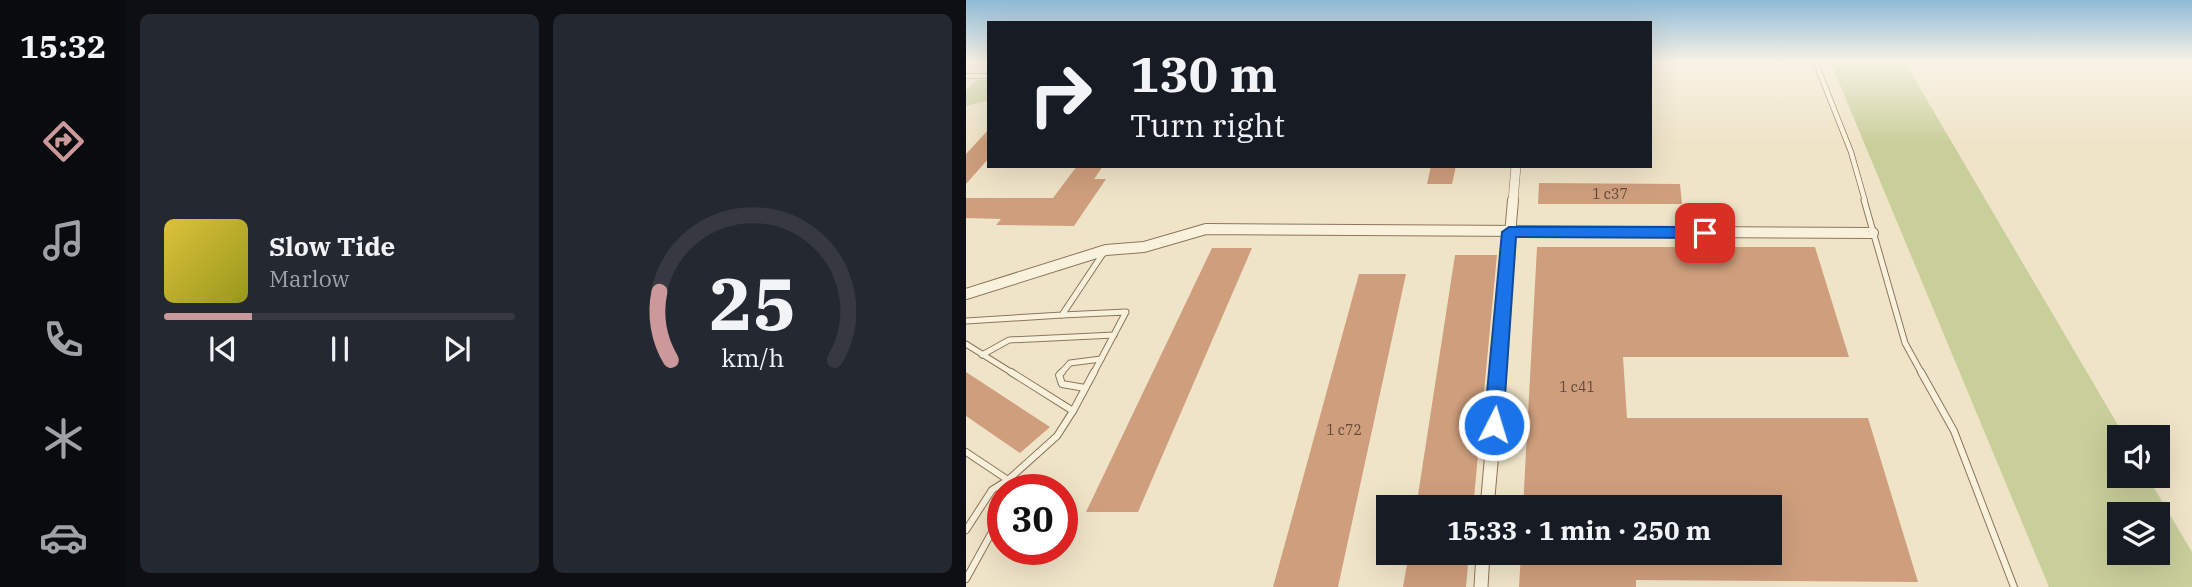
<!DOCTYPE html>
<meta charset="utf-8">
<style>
:root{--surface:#171b24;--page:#242831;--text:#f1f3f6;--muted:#9ea1a6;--line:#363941;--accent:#cc999b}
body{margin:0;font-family:"IBM Plex Serif",serif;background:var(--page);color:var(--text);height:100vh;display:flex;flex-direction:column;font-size:26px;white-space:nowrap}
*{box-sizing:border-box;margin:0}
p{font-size:23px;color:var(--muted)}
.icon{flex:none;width:38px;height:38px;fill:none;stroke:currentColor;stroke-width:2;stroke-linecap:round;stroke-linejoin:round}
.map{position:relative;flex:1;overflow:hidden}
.sheet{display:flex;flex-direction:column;gap:14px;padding:14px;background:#0d0f14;width:840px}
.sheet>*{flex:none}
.banner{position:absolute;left:21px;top:21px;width:665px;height:147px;border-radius:0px;box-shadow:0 7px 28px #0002;background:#171b24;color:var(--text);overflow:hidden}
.fabs{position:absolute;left:1141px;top:425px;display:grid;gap:14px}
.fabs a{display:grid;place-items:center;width:63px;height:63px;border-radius:0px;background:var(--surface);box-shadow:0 7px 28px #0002;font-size:35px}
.speed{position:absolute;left:21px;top:474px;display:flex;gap:14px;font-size:35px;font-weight:700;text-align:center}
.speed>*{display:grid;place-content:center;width:91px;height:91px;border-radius:50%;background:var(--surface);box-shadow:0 7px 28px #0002;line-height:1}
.speed .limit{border:10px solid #d22;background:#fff;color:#111}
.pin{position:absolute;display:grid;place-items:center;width:60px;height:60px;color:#fff;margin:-30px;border-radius:14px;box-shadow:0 4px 10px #0006}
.me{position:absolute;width:77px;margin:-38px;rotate:5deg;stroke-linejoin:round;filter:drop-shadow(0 0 5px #0008)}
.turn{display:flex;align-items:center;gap:24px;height:147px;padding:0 28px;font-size:32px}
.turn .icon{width:91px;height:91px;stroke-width:2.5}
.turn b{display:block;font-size:49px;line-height:60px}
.sheet .widget{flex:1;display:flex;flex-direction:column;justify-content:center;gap:10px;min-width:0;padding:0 24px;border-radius:10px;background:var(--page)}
.sheet .dial{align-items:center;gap:0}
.dial svg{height:182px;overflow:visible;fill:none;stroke:var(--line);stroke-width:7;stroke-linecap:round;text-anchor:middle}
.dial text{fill:var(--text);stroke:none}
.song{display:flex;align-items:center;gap:21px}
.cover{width:84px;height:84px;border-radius:10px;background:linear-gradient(135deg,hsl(50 70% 55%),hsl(60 70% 35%))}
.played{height:7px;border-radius:4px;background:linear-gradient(90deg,var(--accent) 25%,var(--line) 25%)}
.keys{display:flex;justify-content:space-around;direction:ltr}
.sheet .tiles{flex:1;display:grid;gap:14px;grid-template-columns:repeat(2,1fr)}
.trip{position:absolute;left:410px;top:495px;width:406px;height:70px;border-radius:0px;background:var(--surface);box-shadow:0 7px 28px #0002;font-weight:800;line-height:70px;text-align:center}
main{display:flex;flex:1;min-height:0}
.tab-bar{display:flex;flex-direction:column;width:126px;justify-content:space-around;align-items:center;background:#090b0e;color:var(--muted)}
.tab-bar .icon{width:49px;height:49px}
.tab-bar .active{color:var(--accent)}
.tab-bar b{font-size:32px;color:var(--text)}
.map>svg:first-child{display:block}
</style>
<main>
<nav class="tab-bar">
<b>15:32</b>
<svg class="icon active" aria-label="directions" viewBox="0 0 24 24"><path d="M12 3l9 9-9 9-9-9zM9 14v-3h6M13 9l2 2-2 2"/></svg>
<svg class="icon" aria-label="music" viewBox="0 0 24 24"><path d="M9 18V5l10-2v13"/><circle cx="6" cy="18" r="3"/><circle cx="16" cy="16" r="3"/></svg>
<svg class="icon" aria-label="phone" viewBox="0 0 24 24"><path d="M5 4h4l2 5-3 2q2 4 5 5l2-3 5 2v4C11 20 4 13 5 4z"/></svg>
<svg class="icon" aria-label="climate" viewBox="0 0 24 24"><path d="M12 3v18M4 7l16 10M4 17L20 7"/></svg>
<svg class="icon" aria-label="car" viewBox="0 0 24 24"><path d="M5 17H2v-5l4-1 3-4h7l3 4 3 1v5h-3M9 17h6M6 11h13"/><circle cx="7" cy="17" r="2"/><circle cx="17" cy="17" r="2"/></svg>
</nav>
<section class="sheet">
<div class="tiles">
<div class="widget">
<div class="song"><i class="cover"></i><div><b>Slow Tide</b><p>Marlow</p></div></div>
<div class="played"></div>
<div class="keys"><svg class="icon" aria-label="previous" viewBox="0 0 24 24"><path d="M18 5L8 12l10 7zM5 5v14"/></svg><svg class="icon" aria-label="pause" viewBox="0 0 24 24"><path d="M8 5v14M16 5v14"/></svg><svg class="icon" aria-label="next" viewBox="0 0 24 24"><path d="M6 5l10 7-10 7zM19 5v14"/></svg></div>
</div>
<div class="widget dial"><svg viewBox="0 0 100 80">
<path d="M14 69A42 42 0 1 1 86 69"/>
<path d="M14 69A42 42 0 0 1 9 39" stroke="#cc999b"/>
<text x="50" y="56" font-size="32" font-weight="700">25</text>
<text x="50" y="72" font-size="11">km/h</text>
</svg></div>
</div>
</section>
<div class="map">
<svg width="1226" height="587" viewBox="0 0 1226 587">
<rect width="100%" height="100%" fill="#f0e4c8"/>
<g fill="#c9cf9b" fill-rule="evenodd">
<path d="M864 61H938L1159 437 1153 438V476H1181L1226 552V587H1083ZM1153 514H1192V553H1153Z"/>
<path d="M11 80H23V100L0 106V90Z"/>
</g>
<g fill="#cf9f7d">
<path d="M23 129V158L0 184V154Z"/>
<path d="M111 166H137L128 179H140L108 226 30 225 35 219 0 218V198H87Z"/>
<path d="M465 166H490L486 184H461Z"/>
<path d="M573 183 714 184 716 204H572Z"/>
<path d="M571 247H849L883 357H657L661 418H902L952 582 670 580V587H553L555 553H803V508H557Z"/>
<path d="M246 248H286L172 512H120Z"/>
<path d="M489 255H531L507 508H450Z"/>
<path d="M393 274H440L372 587H307Z"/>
<path d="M0 372 84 427 54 453 0 416Z"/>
<path d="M443 553H503L500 587H437Z"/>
</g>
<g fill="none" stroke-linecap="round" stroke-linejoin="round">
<defs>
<g id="lane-far2">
<path d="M849 61 885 152 899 201"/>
<path d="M0 76H23"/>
</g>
<g id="lane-far1">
<path d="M898 200 939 343 956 374"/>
<path d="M96 315 160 312 127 374"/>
<path d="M0 321 96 315 138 252"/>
<path d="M0 344 48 374"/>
<path d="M16 355 43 340 148 335"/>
<path d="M94 374 104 363 135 359"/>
</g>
<g id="lane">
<path d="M96 372 93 375 96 384 119 388"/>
<path d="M955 372 988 431 1048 587"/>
<path d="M107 411 128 372"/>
<path d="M0 452 42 480 91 436 107 411 45 372"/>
<path d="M0 530 26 490 42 480 49 490"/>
<path d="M0 579 37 512"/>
</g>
<path id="street-far2" d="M547 201 550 166"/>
<g id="street-far1">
<path d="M0 294 140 250 178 247 240 229 907 233"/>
<path d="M532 374 547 200"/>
</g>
<g id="street">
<path d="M521 508 533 372"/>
<path d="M515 587 517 553"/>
</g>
</defs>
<use href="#lane-far2" stroke="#8d765c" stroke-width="6"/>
<use href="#lane-far1" stroke="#8d765c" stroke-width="7"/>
<use href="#lane" stroke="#8d765c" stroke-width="8"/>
<use href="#street-far2" stroke="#8d765c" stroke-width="10"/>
<use href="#street-far1" stroke="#8d765c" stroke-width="12"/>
<use href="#street" stroke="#8d765c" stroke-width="15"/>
<use href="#lane-far2" stroke="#faf1dc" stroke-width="4.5"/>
<use href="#lane-far1" stroke="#faf1dc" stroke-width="5"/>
<use href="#lane" stroke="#faf1dc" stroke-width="6"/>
<use href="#street-far2" stroke="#faf1dc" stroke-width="9"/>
<use href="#street-far1" stroke="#faf1dc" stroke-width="10"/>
<use href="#street" stroke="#faf1dc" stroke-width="13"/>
</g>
<linearGradient id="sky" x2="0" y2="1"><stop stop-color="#8fbad6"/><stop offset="0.43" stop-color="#f8f3e6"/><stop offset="1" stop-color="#f8f3e6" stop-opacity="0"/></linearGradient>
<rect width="1226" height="143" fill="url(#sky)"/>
<path fill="#1a73e8" stroke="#114b97" stroke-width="2" d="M543 227H739L746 233 739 238 550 237 537 425 534 431 528 433 521 431 518 425 536 232Z"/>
<g text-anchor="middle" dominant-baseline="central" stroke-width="6" stroke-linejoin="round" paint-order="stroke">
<g font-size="14" fill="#624a37">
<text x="644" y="194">1 с37</text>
<text x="611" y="387">1 с41</text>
<text x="378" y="430">1 с72</text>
</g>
</g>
</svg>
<div class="fabs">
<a><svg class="icon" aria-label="sound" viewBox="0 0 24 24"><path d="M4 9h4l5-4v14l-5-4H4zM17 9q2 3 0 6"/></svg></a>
<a><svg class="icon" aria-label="layers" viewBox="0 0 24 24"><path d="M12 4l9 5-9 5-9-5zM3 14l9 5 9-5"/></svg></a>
</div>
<div class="speed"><div class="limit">30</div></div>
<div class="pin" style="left:739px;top:233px;background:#d93025"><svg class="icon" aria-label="arrive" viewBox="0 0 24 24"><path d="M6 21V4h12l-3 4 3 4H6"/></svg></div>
<svg class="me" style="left:528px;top:425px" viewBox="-20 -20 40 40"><circle r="17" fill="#1a73e8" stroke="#fff" stroke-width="3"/><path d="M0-11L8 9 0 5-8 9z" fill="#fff"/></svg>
<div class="trip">15:33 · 1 min · 250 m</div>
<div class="banner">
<div class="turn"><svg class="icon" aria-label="right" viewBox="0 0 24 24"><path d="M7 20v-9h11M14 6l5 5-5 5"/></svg><div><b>130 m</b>Turn right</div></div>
</div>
</div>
</main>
